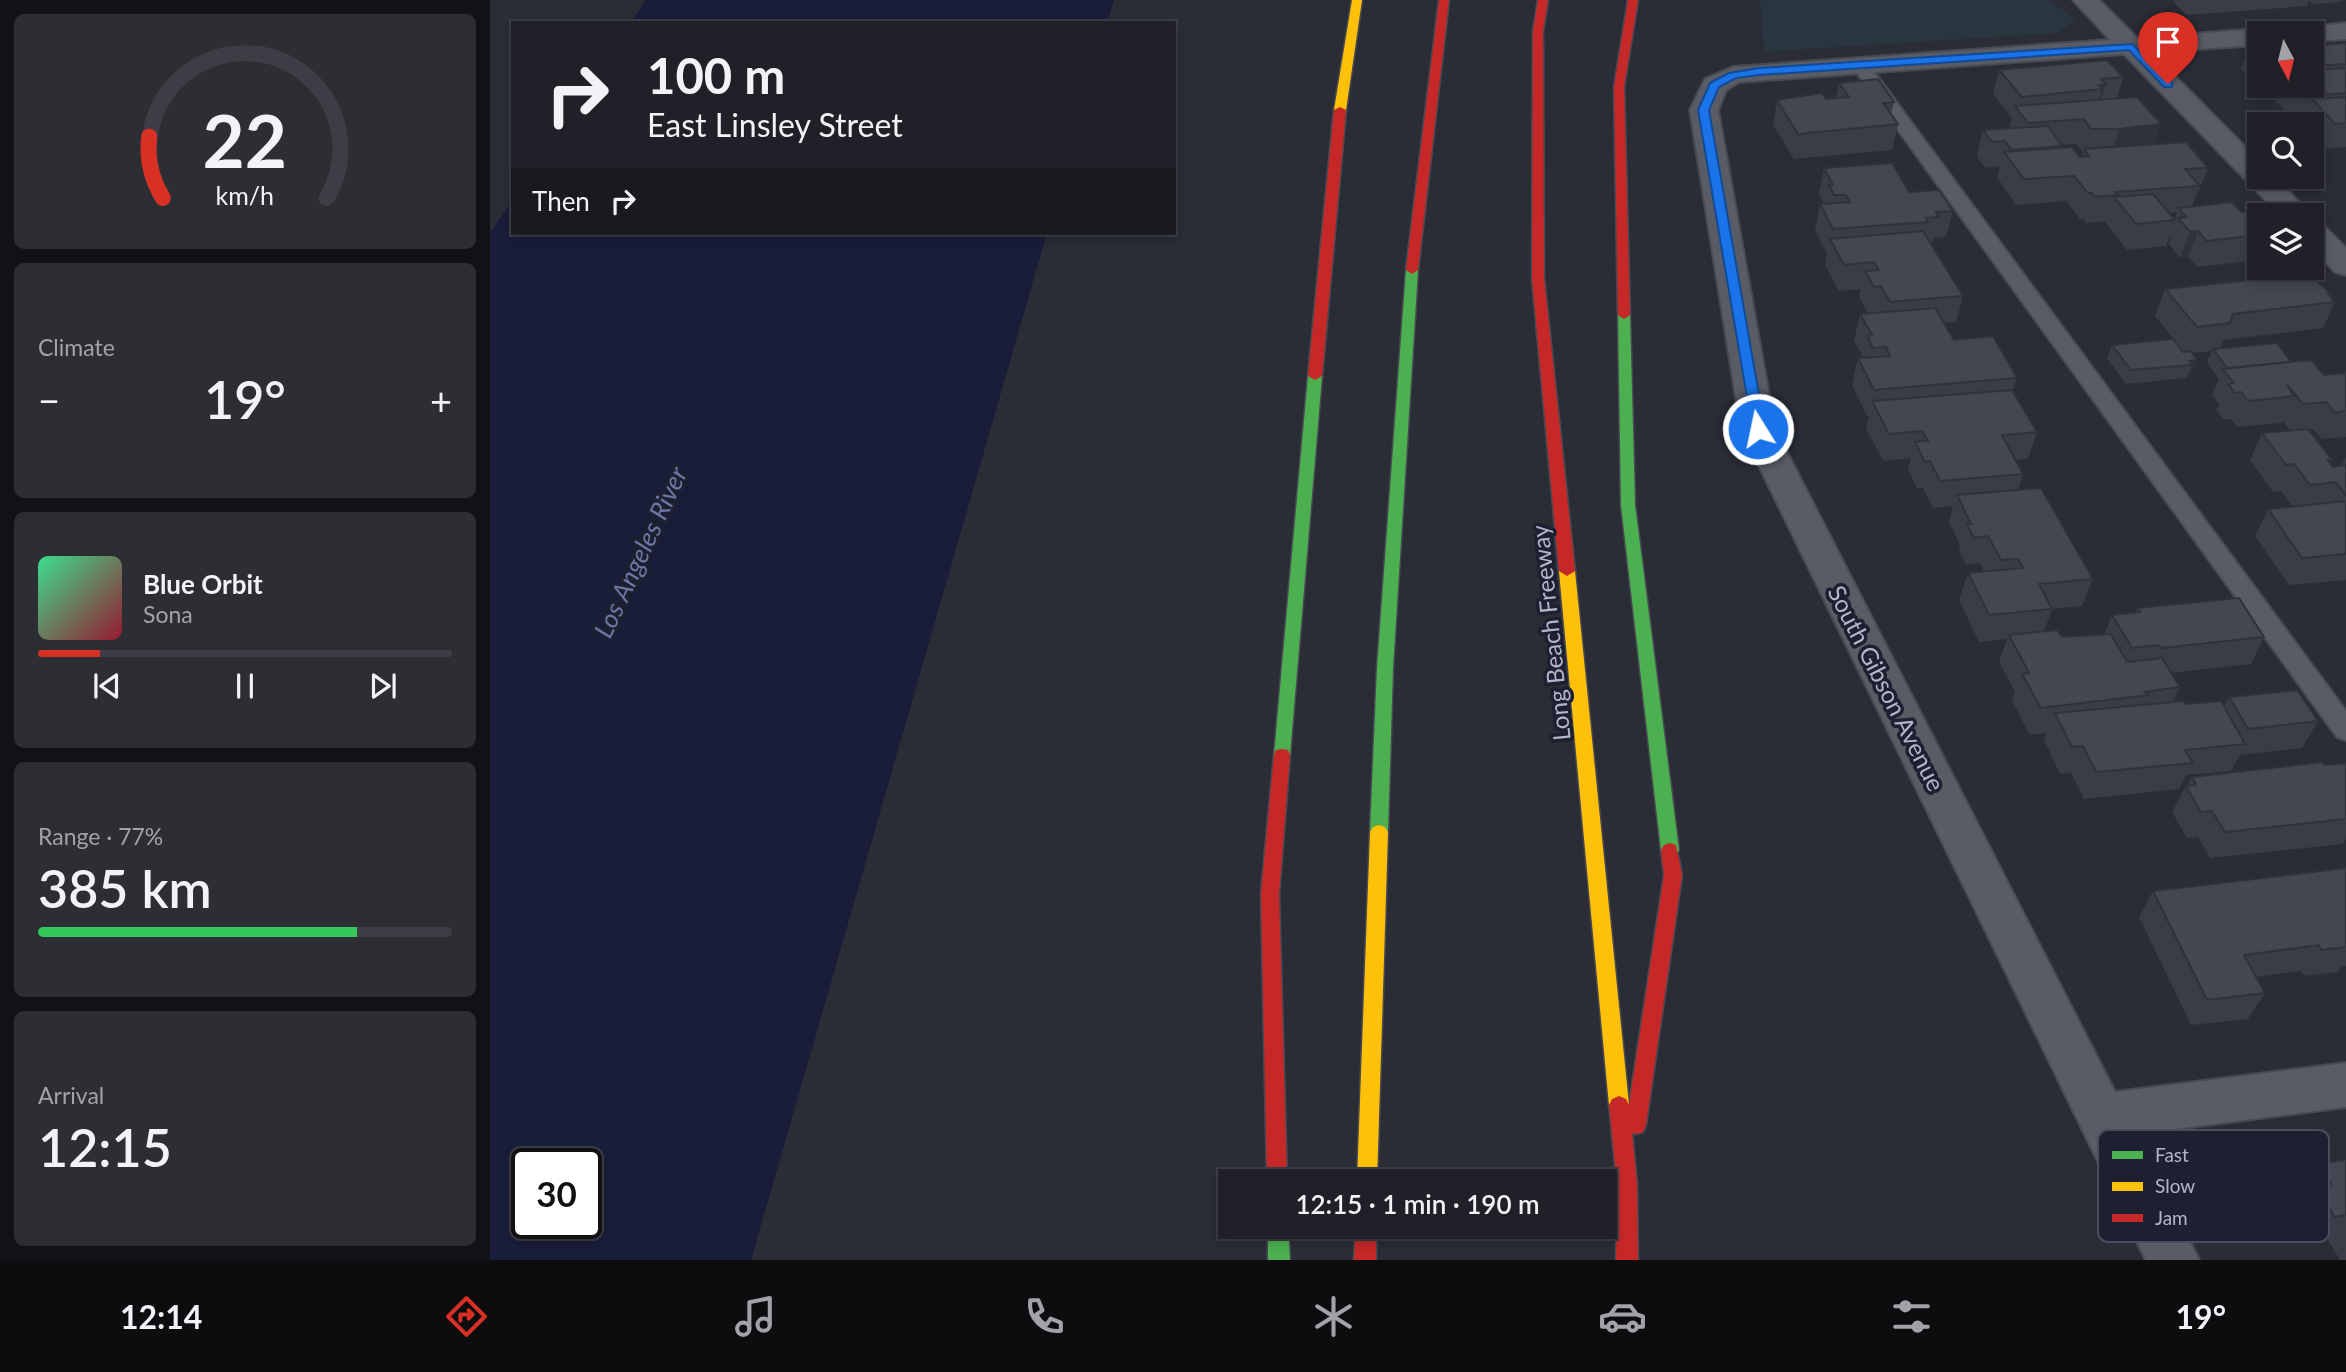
<!DOCTYPE html>
<meta charset="utf-8">
<style>
:root{--surface:#202128;--page:#2d2e34;--text:#f1f3f6;--muted:#a2a3a8;--line:#3d3e45;--accent:#d93025}
body{margin:0;font-family:Lato,sans-serif;background:var(--page);color:var(--text);height:100vh;display:flex;flex-direction:column;font-size:26px;white-space:nowrap}
*{box-sizing:border-box;margin:0}
p{font-size:23px;color:var(--muted)}
.icon{flex:none;width:38px;height:38px;fill:none;stroke:currentColor;stroke-width:2;stroke-linecap:round;stroke-linejoin:round}
.map{position:relative;flex:1;overflow:hidden}
.panel{display:flex;flex-direction:column;gap:14px;padding:14px;background:#121216;width:490px}
.panel>*{flex:none}
.banner{position:absolute;left:21px;top:21px;width:665px;height:214px;border-radius:0px;box-shadow:0 4px 10px #0003,0 0 0 2px var(--line);background:#202128;color:var(--text);overflow:hidden}
.needle{width:46px;rotate:173deg}
.tools{position:absolute;left:1757px;top:21px;display:grid;gap:14px}
.tools a{display:grid;place-items:center;width:77px;height:77px;border-radius:0px;background:var(--surface);box-shadow:0 4px 10px #0003,0 0 0 2px var(--line);font-size:35px}
.speed{position:absolute;left:21px;top:1148px;display:flex;gap:14px;font-size:35px;font-weight:700;text-align:center}
.speed>*{display:grid;place-content:center;width:91px;height:91px;border-radius:50%;background:var(--surface);box-shadow:0 4px 10px #0003,0 0 0 2px var(--line);line-height:1}
.speed .limit{border:4px solid #111;border-radius:10px;background:#fff;color:#111}
.pin{position:absolute;display:grid;place-items:center;width:60px;height:60px;color:#fff;margin:-72px -30px;border-radius:50% 50% 50% 0;rotate:-45deg;box-shadow:0 0 7px #0007}
.pin .icon{rotate:45deg}
.me{position:absolute;width:77px;margin:-38px;rotate:350deg;stroke-linejoin:round;filter:drop-shadow(0 0 5px #0008)}
.turn{display:flex;align-items:center;gap:24px;height:147px;padding:0 21px;font-size:32px}
.turn .icon{width:91px;height:91px;stroke-width:2.5}
.turn b{display:block;font-size:49px;line-height:60px}
.then{display:flex;align-items:center;height:66px;padding:0 21px;background:#0003;gap:14px;font-size:26px}
.big{font-size:52px;font-weight:600;line-height:1.1}
.panel .card{flex:1;display:flex;flex-direction:column;justify-content:center;gap:10px;min-width:0;padding:0 24px;border-radius:10px;background:var(--page)}
.panel .dial{align-items:center;gap:0}
.dial svg{height:182px;overflow:visible;fill:none;stroke:var(--line);stroke-width:7;stroke-linecap:round;text-anchor:middle}
.dial text{fill:var(--text);stroke:none}
.song{display:flex;align-items:center;gap:21px}
.cover{width:84px;height:84px;border-radius:10px;background:linear-gradient(135deg,hsl(150 70% 55%),hsl(350 70% 35%))}
.played{height:7px;border-radius:4px;background:linear-gradient(90deg,var(--accent) 15%,var(--line) 15%)}
.keys{display:flex;justify-content:space-around;direction:ltr}
.heat{display:flex;justify-content:space-between;align-items:center;font-size:38px;direction:ltr}
.charge{height:10px;border-radius:5px;background:linear-gradient(90deg,#34c759 77%,var(--line) 0)}
.trip{position:absolute;left:728px;top:1169px;width:399px;height:70px;border-radius:0px;background:var(--surface);box-shadow:0 4px 10px #0003,0 0 0 2px var(--line);font-weight:600;line-height:70px;text-align:center}
.dock{display:flex;height:112px;justify-content:space-around;align-items:center;background:#0d0d10;color:var(--muted)}
.dock .icon{width:49px;height:49px}
.dock .selected{color:var(--accent)}
.dock b{font-size:32px;color:var(--text)}
main{display:flex;flex:1;min-height:0}
.map>svg:first-child{display:block}
</style>
<main>
<section class="panel">
<div class="card dial"><svg viewBox="0 0 100 80">
<path d="M14 69A42 42 0 1 1 86 69"/>
<path d="M14 69A42 42 0 0 1 8 42" stroke="#d93025"/>
<text x="50" y="56" font-size="32" font-weight="700">22</text>
<text x="50" y="72" font-size="11">km/h</text>
</svg></div>
<div class="card"><p>Climate</p>
<div class="heat"><a>−</a><b class="big">19°</b><a>+</a></div>
</div>
<div class="card">
<div class="song"><i class="cover"></i><div><b>Blue Orbit</b><p>Sona</p></div></div>
<div class="played"></div>
<div class="keys"><svg class="icon" aria-label="previous" viewBox="0 0 24 24"><path d="M18 5L8 12l10 7zM5 5v14"/></svg><svg class="icon" aria-label="pause" viewBox="0 0 24 24"><path d="M8 5v14M16 5v14"/></svg><svg class="icon" aria-label="next" viewBox="0 0 24 24"><path d="M6 5l10 7-10 7zM19 5v14"/></svg></div>
</div>
<div class="card"><p>Range · 77%</p><b class="big">385 km</b><div class="charge"></div></div>
<div class="card"><p>Arrival</p><b class="big">12:15</b></div>
</section>
<div class="map">
<svg width="1856" height="1260" viewBox="0 0 1856 1260">
<rect width="100%" height="100%" fill="#2a2c36"/>
<path fill="#2a363f" d="M1270 0H1558L1586 19 1568 33 1274 52Z"/>
<g fill="#191d3a" fill-rule="evenodd">
<path d="M156 0H624L617 23H141Z"/>
<path d="M23 199V233H557L261 1260H0V233ZM37 1164H96V1223H37Z"/>
</g>
<g fill="none" stroke-linecap="round" stroke-linejoin="round">
<defs>
<path id="lane" d="M1370 60 1376 61 1856 711V740L1847 737 1364 69 1362 65 1364 61Z"/>
<g id="street">
<path d="M1583 0H1609L1647 38 1769 29 1778 32 1769 33V45L1661 52 1769 161V177H1785L1821 215H1790L1634 54 1249 82 1236 90 1228 110 1285 429 1625 1092 1856 1063V1107L1646 1134 1709 1260H1656L1251 429 1200 110 1215 79 1243 67 1620 40Z"/>
<path d="M1856 23V39L1822 41V33H1809L1813 28Z"/>
<path d="M1822 222 1833 225 1856 248V275L1845 272 1822 248Z"/>
</g>
<g id="fast">
<path d="M922 266 928 270 903 668 898 832 895 837 889 839 883 837 880 832 887 668 916 270Z"/>
<path d="M1134 311 1140 315 1145 505 1189 850 1186 855 1180 857 1174 855 1171 850 1131 505 1128 315Z"/>
<path d="M825 372 832 376 800 755 798 760H786L784 755 818 376Z"/>
<path d="M778 1227H798L800 1260H778Z"/>
</g>
<g id="slow">
<path d="M862 0H872L856 110 850 113 844 110Z"/>
<path d="M1077 566 1085 571 1139 1105 1136 1111 1129 1114 1122 1111 1119 1105 1069 571Z"/>
<path d="M889 825 895 827 898 832 887 1181H867L880 832 883 827Z"/>
</g>
<g id="jam">
<path d="M949 0H959L928 270 922 274 916 270Z"/>
<path d="M1048 0H1058L1053 31 1054 278 1085 571 1077 576 1069 571 1042 278 1043 31Z"/>
<path d="M1138 0H1148L1134 87 1140 315 1134 319 1128 315 1124 87Z"/>
<path d="M850 107 856 110 832 376 825 380 818 376 844 110Z"/>
<path d="M792 749 798 750 800 755 789 894 797 1181H777L771 894 784 755 786 750Z"/>
<path d="M1180 843 1186 845 1192 875 1156 1125 1153 1132 1146 1134 1142 1133 1147 1184 1148 1260H1126L1127 1184 1119 1105 1122 1099 1129 1096 1136 1099 1139 1105 1174 875 1171 850 1174 845Z"/>
<path d="M866 1227H886V1260H864Z"/>
</g>
</defs>
<use href="#lane" stroke="#474953" stroke-width="4"/>
<use href="#street" stroke="#474953" stroke-width="4"/>
<use href="#fast" stroke="#474852" stroke-width="3"/>
<use href="#slow" stroke="#474852" stroke-width="3"/>
<use href="#jam" stroke="#474852" stroke-width="3"/>
<use href="#lane" fill="#595b65" fill-rule="evenodd"/>
<use href="#street" fill="#595b65" fill-rule="evenodd"/>
<use href="#fast" fill="#4caf50" fill-rule="evenodd"/>
<use href="#slow" fill="#ffc107" fill-rule="evenodd"/>
<use href="#jam" fill="#c62828" fill-rule="evenodd"/>
</g>
<g fill="#3a3d47" fill-rule="evenodd">
<path d="M1684 0H1853L1852 2 1823 4 1819 0 1817 6 1696 15 1683 1Z"/>
<path d="M1822 40 1833 45 1856 43V147L1834 149 1822 135V124H1812L1813 120 1805 121 1782 97 1784 93 1775 94 1751 69 1760 44H1764L1765 42H1769V86H1822Z"/>
<path d="M1509 70 1633 77 1627 99 1664 144 1718 168 1708 193H1707L1702 207 1751 212 1769 221V240L1761 261 1707 267 1698 257 1690 258 1679 244 1681 236 1680 235 1676 246 1637 250 1616 223V221L1597 223 1594 219H1590L1576 201 1526 205 1507 177 1510 168 1508 166 1495 168 1487 156 1493 130 1519 129 1522 118 1503 94ZM1586 144 1593 153 1592 157 1572 148V145ZM1687 212 1685 219 1679 213Z"/>
<path d="M1349 83 1404 102 1401 115 1408 124 1402 150 1304 159 1283 125 1287 100 1346 98Z"/>
<path d="M1334 168 1419 192 1463 211 1456 237 1444 238 1442 243H1440L1473 296 1466 322 1454 323 1464 340 1527 378 1523 391 1547 432 1538 459 1526 460 1533 474 1528 490 1603 579 1592 606 1562 609 1554 632 1572 637 1614 635 1622 615 1645 613 1647 608 1774 637 1761 664 1681 673 1690 687 1683 702 1734 707 1739 697 1828 721 1812 748 1750 755 1741 771 1696 775 1689 789 1594 799 1581 773 1570 774 1554 740 1557 733 1540 735 1522 701 1525 692 1509 662 1517 639 1489 642 1469 600 1478 573 1494 572 1490 563 1476 565 1469 551 1470 545 1459 522 1463 506 1443 508 1433 488 1427 489 1418 469 1421 458 1393 461 1376 428 1379 416H1377L1362 385 1368 358H1372V355L1364 341 1370 314 1386 313H1378L1369 297 1371 289 1349 291 1335 265 1337 254 1325 230 1330 204H1334L1329 194Z"/>
<path d="M1675 289 1841 294 1839 296 1845 302 1833 328 1733 340 1730 348 1801 362 1834 375 1856 373V437L1832 439 1823 429H1818L1842 460 1840 463 1843 467 1851 466 1855 459 1856 458V580L1799 585 1765 536 1778 509 1802 506 1791 491 1783 492 1760 460 1772 433 1800 430 1793 421 1792 423 1747 427 1740 419H1733L1726 410 1729 405 1722 395 1729 379 1717 362 1722 351 1702 353V373L1698 374 1696 378 1636 384 1617 358 1622 345 1694 352 1665 316Z"/>
<path d="M1856 763V839L1853 844 1720 858 1708 837 1697 838 1682 812 1696 786H1697L1702 777Z"/>
<path d="M1856 868V966L1851 967 1847 972 1814 976 1811 971 1766 977 1775 993 1758 1019 1701 1025 1649 917 1663 891Z"/>
<path d="M1856 1160V1260H1850L1837 1238 1824 1240 1808 1209 1817 1198 1811 1187 1830 1163Z"/>
</g>
<g fill="#303239">
<path d="M1616 84 1608 109H1606L1612 89 1609 85Z"/>
<path d="M1671 124 1662 149 1621 155 1629 129Z"/>
<path d="M1708 231 1698 257 1690 258 1700 232Z"/>
<path d="M1707 360 1702 373 1698 374 1702 365 1699 361Z"/>
</g>
<g fill="#444752" stroke="#303239" stroke-width="2">
<path d="M1828 39 1833 45 1856 43V64L1822 66V40Z"/>
<path d="M1765 42H1769V53L1760 44H1766Z"/>
<path d="M1617 60 1633 77 1611 79 1616 84 1609 85 1612 89 1532 97 1509 70Z"/>
<path d="M1856 68V93L1815 96 1805 86H1822V70Z"/>
<path d="M1388 79 1404 102 1393 103 1408 124 1308 134 1287 100 1332 93 1336 99 1359 97 1349 83Z"/>
<path d="M1647 97 1671 124 1629 129H1601L1594 119 1538 123 1525 106Z"/>
<path d="M1856 97V123L1845 124 1822 99Z"/>
<path d="M1558 126 1572 146 1521 150 1515 141 1502 142 1493 130Z"/>
<path d="M1696 142 1718 168 1695 169 1710 186 1625 192 1628 195 1605 197 1602 193H1598L1584 176 1534 179 1514 152 1582 147 1590 157 1599 156 1594 149Z"/>
<path d="M1402 163 1419 192 1449 190 1463 211 1446 212 1449 217 1436 218 1438 222 1343 229 1330 204 1360 202 1356 195H1344L1339 185H1343L1334 168Z"/>
<path d="M1663 194 1685 220 1646 224 1624 197Z"/>
<path d="M1742 202 1751 212 1760 211 1769 221V225H1763L1769 232V235L1717 241 1708 231 1700 232 1688 218 1696 217 1689 208Z"/>
<path d="M1433 231 1473 296 1400 302 1391 286 1384 287 1375 271 1389 270 1384 262 1354 265 1340 239Z"/>
<path d="M1819 274 1841 294H1838L1845 302 1743 314 1740 323 1707 327 1675 289Z"/>
<path d="M1445 308 1464 340 1503 336 1527 378 1384 390 1368 358 1400 356 1396 347 1383 348 1377 336 1382 335 1370 314Z"/>
<path d="M1683 339 1693 352 1701 351 1707 360 1699 361 1702 365 1641 370 1622 345Z"/>
<path d="M1787 343 1801 362 1737 368 1723 349Z"/>
<path d="M1821 360 1834 375 1856 373V411L1845 413 1836 402 1813 404 1797 385 1804 396 1758 401 1751 392 1745 393 1738 384 1744 383 1733 369Z"/>
<path d="M1522 390 1547 432 1512 435 1533 474 1450 481 1440 461 1435 462 1425 442 1438 441 1432 431 1399 434 1382 401Z"/>
<path d="M1818 429 1842 460H1838L1843 467 1856 465V495L1846 482 1820 485 1804 464 1796 465 1772 433Z"/>
<path d="M1551 488 1603 579 1549 584 1562 609 1499 615 1478 573 1533 568 1528 559 1511 560 1498 536 1484 538 1477 524H1481L1467 495Z"/>
<path d="M1856 501V554L1812 558 1778 509Z"/>
<path d="M1749 598 1774 637 1671 648 1669 645 1642 648 1622 615 1650 612 1647 608Z"/>
<path d="M1567 630 1572 637 1621 634 1637 662 1672 658 1690 687 1655 692 1658 695 1551 708 1532 674 1539 673 1519 635Z"/>
<path d="M1807 690 1828 721 1758 729 1739 697Z"/>
<path d="M1694 701 1695 704 1731 701 1755 744 1695 750 1703 763 1606 772 1593 746 1582 747 1565 713Z"/>
<path d="M1832 762 1835 765 1856 763V819L1735 832 1722 811 1711 812 1696 786 1706 785 1702 777Z"/>
<path d="M1856 868V947L1831 950 1829 945 1754 955 1775 993 1717 1000 1663 891Z"/>
<path d="M1856 1160V1215L1844 1217 1827 1185 1841 1184 1830 1163Z"/>
</g>
<path fill="#1a73e8" stroke="#114b97" stroke-width="2" d="M1642 44 1682 82V87H1674L1639 50 1269 75 1246 78 1229 87 1219 110 1275 429 1268 433 1263 432 1208 110 1220 83 1239 73 1269 68Z"/>
<g text-anchor="middle" dominant-baseline="central" stroke-width="7" stroke-linejoin="round" paint-order="stroke">
<g font-size="24" fill="#b3b6c8" stroke="#1d2031">
<text transform="translate(1060 633) rotate(-96)">Long Beach Freeway</text>
<text transform="translate(1397 688) rotate(63)">South Gibson Avenue</text>
</g>
<g font-size="26" font-style="italic" fill="#6d77a6" stroke="#1d2031">
<text transform="translate(150 552) rotate(-65)">Los Angeles River</text>
</g>
</g>
<rect x="1608" y="1130" width="231" height="112" rx="10" fill="#1d2031" stroke="#4a4d5e" stroke-width="2"/>
<rect x="1622" y="1151" width="31" height="8" fill="#4caf50"/>
<rect x="1622" y="1182" width="31" height="9" fill="#ffc107"/>
<rect x="1622" y="1214" width="31" height="8" fill="#c62828"/>
<g font-size="19" fill="#b3b6c8">
<text x="1665" y="1162">Fast</text>
<text x="1665" y="1193">Slow</text>
<text x="1665" y="1225">Jam</text>
</g>
</svg>
<div class="tools">
<a><svg class="needle" viewBox="-14 -14 28 28"><path d="M0-13l5 13h-10z" fill="#e53935"/><path d="M0 13l5-13h-10z" fill="#a2a3a8"/></svg></a>
<a><svg class="icon" aria-label="search" viewBox="0 0 24 24"><circle cx="10" cy="10" r="6"/><path d="M15 15l6 6"/></svg></a>
<a><svg class="icon" aria-label="layers" viewBox="0 0 24 24"><path d="M12 4l9 5-9 5-9-5zM3 14l9 5 9-5"/></svg></a>
</div>
<div class="speed"><div class="limit">30</div></div>
<div class="pin" style="left:1678px;top:84px;background:#d93025"><svg class="icon" aria-label="arrive" viewBox="0 0 24 24"><path d="M6 21V4h12l-3 4 3 4H6"/></svg></div>
<svg class="me" style="left:1268px;top:429px" viewBox="-20 -20 40 40"><circle r="17" fill="#1a73e8" stroke="#fff" stroke-width="3"/><path d="M0-11L8 9 0 5-8 9z" fill="#fff"/></svg>
<div class="trip">12:15 · 1 min · 190 m</div>
<div class="banner">
<div class="turn"><svg class="icon" aria-label="right" viewBox="0 0 24 24"><path d="M7 20v-9h11M14 6l5 5-5 5"/></svg><div><b>100 m</b>East Linsley Street</div></div>
<div class="then">Then<svg class="icon" aria-label="right" viewBox="0 0 24 24"><path d="M7 20v-9h11M14 6l5 5-5 5"/></svg></div>
</div>
</div>
</main>
<nav class="dock">
<b>12:14</b>
<svg class="icon selected" aria-label="directions" viewBox="0 0 24 24"><path d="M12 3l9 9-9 9-9-9zM9 14v-3h6M13 9l2 2-2 2"/></svg>
<svg class="icon" aria-label="music" viewBox="0 0 24 24"><path d="M9 18V5l10-2v13"/><circle cx="6" cy="18" r="3"/><circle cx="16" cy="16" r="3"/></svg>
<svg class="icon" aria-label="phone" viewBox="0 0 24 24"><path d="M5 4h4l2 5-3 2q2 4 5 5l2-3 5 2v4C11 20 4 13 5 4z"/></svg>
<svg class="icon" aria-label="climate" viewBox="0 0 24 24"><path d="M12 3v18M4 7l16 10M4 17L20 7"/></svg>
<svg class="icon" aria-label="car" viewBox="0 0 24 24"><path d="M5 17H2v-5l4-1 3-4h7l3 4 3 1v5h-3M9 17h6M6 11h13"/><circle cx="7" cy="17" r="2"/><circle cx="17" cy="17" r="2"/></svg>
<svg class="icon" aria-label="filters" viewBox="0 0 24 24"><path d="M4 7h16M4 17h16"/><circle cx="9" cy="7" r="2"/><circle cx="15" cy="17" r="2"/></svg>
<b>19°</b>
</nav>
